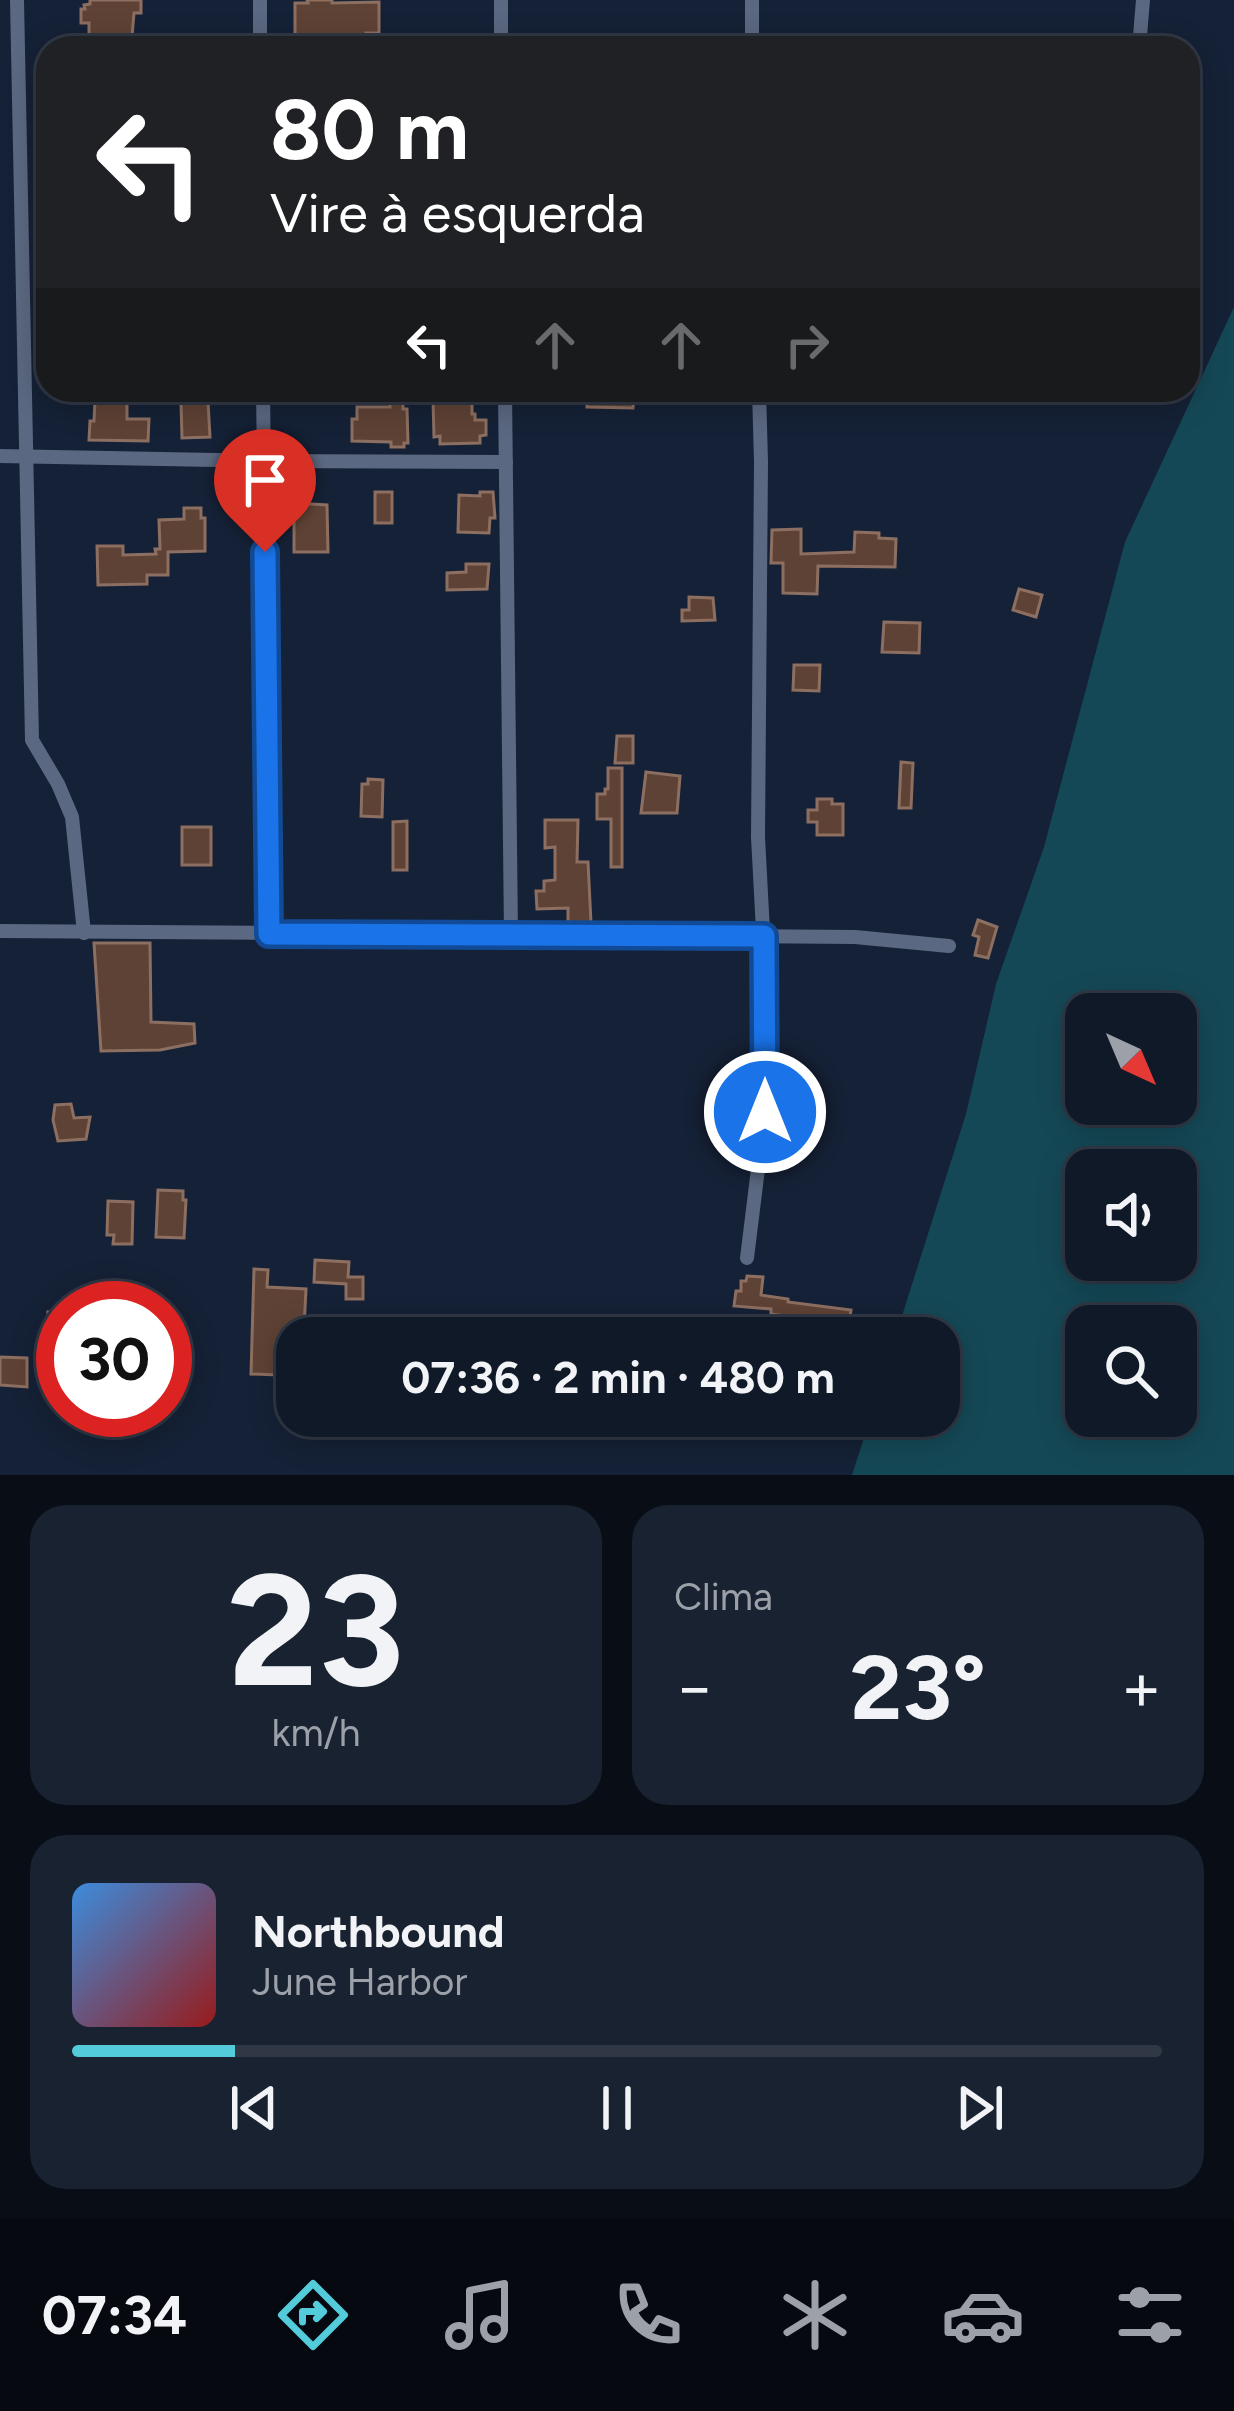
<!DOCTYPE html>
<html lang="pt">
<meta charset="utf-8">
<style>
:root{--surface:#101928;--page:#192230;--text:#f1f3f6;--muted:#9ca0a8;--line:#303845;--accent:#53cbda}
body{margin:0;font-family:Figtree,sans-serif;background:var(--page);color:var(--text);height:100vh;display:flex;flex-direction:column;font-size:45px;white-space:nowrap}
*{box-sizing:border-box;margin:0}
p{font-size:39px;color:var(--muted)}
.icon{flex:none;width:66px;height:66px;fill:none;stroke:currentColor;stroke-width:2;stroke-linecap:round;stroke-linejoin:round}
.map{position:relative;height:1475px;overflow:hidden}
.side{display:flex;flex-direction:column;gap:30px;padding:30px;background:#090e16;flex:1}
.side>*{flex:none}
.top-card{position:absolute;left:36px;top:36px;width:1164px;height:366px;border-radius:36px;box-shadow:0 6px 30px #0003,0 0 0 3px var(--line);background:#202124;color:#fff;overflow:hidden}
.needle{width:78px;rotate:136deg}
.controls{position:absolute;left:1065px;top:993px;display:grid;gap:24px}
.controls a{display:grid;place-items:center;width:132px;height:132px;border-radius:24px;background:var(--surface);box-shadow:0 6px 30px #0003,0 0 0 3px var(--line);font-size:60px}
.speed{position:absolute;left:36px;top:1281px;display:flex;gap:24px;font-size:60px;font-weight:700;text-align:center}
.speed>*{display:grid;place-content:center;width:156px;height:156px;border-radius:50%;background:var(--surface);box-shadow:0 6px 30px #0003,0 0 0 3px var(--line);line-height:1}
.speed .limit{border:18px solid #d22;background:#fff;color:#111}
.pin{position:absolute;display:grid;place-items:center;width:102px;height:102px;color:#fff;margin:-123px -51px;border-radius:50% 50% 50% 0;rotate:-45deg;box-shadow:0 0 12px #0007}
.pin .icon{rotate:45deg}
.me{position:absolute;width:132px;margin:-66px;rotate:0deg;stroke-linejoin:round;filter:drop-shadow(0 0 9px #0008)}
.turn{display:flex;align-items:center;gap:42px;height:252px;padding:0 36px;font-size:54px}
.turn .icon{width:156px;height:156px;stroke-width:2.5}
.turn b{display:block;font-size:84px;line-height:102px}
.lanes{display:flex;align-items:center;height:114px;padding:0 36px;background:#0003;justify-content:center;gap:60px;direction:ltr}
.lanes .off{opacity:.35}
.big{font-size:90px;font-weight:700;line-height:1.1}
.side .card{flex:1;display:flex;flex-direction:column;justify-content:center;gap:18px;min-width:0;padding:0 42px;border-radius:36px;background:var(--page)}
.side .dial{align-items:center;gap:0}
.dial b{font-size:156px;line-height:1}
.song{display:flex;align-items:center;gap:36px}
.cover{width:144px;height:144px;border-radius:18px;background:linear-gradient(135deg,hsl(210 70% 55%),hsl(0 70% 35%))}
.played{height:12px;border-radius:6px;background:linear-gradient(90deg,var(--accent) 15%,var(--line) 15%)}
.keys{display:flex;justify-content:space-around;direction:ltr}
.heat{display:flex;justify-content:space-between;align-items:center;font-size:66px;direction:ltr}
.side .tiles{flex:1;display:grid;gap:30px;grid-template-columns:1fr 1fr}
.card:last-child{grid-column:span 2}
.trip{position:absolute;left:276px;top:1317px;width:684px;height:120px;border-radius:36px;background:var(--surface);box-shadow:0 6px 30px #0003,0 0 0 3px var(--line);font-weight:700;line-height:120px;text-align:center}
.tabs{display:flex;height:192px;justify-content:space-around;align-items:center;background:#060a10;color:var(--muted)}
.tabs .icon{width:84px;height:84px}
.tabs .current{color:var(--accent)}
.tabs b{font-size:54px;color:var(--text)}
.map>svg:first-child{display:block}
</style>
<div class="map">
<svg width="1234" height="1475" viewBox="0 0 1234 1475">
<rect width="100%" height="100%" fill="#152136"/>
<path fill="#154856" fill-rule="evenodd" d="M1234 307V1475H852L871 1416H939V1338H895L966 1114 996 984 1044 847 1125 542ZM1086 1014H1176V1104H1086ZM1086 1170H1176V1260H1086ZM1086 1326H1176V1416H1086Z"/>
<g fill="#5e4235" stroke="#8d6f61" stroke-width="3">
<path d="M90 0H141V13H134L131 48H89V23H81V9H85L84 5 90 4Z"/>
<path d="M307 0H332V3L379 2V33H366V41L320 42V48H295V3H308Z"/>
<path d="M436 390H472V414H475V420H486V435L480 436V443L440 444V436L434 437 433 400H437Z"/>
<path d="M403 392V409H407L408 443H404V447H391V442L352 441V419H357V407H390V393Z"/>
<path d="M587 393 634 394 633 408 587 407Z"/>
<path d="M95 400H127V419H149L148 441 89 440 90 421H94Z"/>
<path d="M208 401 210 437 182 438 181 402Z"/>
<rect x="375" y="492" width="17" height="31"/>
<path d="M480 492H493L495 518H490L489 533 458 532 459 495 480 496Z"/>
<path d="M294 503 327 505 328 552H294Z"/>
<path d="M184 508H201V518H205V551L168 552V575H147V584L98 585 97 546H123V555L156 554 155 549H160L159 520 184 519Z"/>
<path d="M801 529V554L854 552 855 532 879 533V538L896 539 895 567 818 566 817 594 783 593V563H771L772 530Z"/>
<path d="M466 564H489L487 589 447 590V573L466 572Z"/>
<path d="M1019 589 1042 595 1036 617 1013 610Z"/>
<path d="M689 597 713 598 715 620 682 621V610H689Z"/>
<path d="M884 622 920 623 919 653 882 652Z"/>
<path d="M794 665H820L819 691 793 690Z"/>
<path d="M617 736H633V763H615Z"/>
<path d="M901 762 913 763 911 808H899Z"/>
<path d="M608 768H622V867H611V819H597V794H605V789H608Z"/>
<path d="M646 772 680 776 677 813H641Z"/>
<path d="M368 779 383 780 382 817 361 816 362 784H368Z"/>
<path d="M817 799H832V804H843V835H817V822H808V810H817Z"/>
<path d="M545 820H578L577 862H588L591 923 568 924V908L537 909 536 891H544V881L555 880V847L545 848Z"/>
<path d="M407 821V870H393V822Z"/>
<rect x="182" y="827" width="29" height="38"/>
<path d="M978 920 997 927 988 958 975 955 979 937 973 935Z"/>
<path d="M94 943H150L151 1022 194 1024 195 1043 160 1050 101 1051Z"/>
<path d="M71 1104 74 1118 90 1117 86 1139 58 1141 53 1120 55 1105Z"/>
<path d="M158 1190 183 1191V1200H186L184 1238 156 1237Z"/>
<path d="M108 1201 133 1202 132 1244H113L114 1235H107Z"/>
<path d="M315 1260 349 1262 348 1277H363V1299H346V1284L314 1282Z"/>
<path d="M254 1269 268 1270 267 1287 306 1289 304 1329H292L291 1333H283L282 1362H278L277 1375 251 1374Z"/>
<path d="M747 1276 763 1277 761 1295 788 1299V1302L851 1310 849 1325 771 1314V1309L734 1306 736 1291H741V1281H746Z"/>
<path d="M48 1312H63V1345L47 1341Z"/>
<path d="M0 1357 27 1358V1387L0 1385Z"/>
</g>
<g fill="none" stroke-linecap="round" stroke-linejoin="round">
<g stroke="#5a6881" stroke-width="14">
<path d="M17 0 32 740 58 784 72 817 84 933"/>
<path d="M501 0V48"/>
<path d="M260 48V0"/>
<path d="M752 48V0"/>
<path d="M1139 48 1143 0"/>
<path d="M263 390 270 934"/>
<path d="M505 390 511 935"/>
<path d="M0 456 263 461 506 462"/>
<path d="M0 931 855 937 949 946"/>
<path d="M747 1258 765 1112 766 988 758 837 761 462 759 390"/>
</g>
</g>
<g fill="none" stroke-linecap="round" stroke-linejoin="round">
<defs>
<path id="route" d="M265 552 269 934 764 936 765 1112"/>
</defs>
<use href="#route" stroke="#114b97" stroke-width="30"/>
<use href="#route" stroke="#1a73e8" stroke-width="21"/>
</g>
</svg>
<div class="controls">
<a><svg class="needle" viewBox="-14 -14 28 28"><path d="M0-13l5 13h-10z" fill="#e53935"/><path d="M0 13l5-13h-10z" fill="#9ca0a8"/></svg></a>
<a><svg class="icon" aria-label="sound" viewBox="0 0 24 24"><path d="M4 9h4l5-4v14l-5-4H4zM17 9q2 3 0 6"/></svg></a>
<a><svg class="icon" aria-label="search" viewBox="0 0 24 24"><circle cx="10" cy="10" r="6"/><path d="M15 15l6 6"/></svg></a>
</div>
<div class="speed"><div class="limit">30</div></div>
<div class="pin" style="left:265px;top:552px;background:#d93025"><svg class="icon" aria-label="arrive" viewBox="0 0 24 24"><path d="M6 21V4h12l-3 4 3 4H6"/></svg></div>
<svg class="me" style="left:765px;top:1112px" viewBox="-20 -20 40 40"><circle r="17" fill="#1a73e8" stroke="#fff" stroke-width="3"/><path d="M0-11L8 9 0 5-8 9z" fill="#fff"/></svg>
<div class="trip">07:36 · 2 min · 480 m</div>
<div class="top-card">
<div class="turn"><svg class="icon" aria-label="left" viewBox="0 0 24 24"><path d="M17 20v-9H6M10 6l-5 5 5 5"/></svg><div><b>80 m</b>Vire à esquerda</div></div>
<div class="lanes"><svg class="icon" aria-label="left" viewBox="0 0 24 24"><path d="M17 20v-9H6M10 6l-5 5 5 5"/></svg><svg class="icon off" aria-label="ahead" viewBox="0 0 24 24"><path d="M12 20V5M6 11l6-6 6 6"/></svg><svg class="icon off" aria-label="ahead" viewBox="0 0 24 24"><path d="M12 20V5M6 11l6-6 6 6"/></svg><svg class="icon off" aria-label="right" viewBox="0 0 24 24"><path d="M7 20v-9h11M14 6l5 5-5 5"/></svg></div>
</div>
</div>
<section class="side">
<div class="tiles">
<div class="card dial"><b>23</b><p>km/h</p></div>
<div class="card"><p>Clima</p>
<div class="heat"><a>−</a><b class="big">23°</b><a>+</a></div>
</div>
<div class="card">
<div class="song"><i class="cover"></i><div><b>Northbound</b><p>June Harbor</p></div></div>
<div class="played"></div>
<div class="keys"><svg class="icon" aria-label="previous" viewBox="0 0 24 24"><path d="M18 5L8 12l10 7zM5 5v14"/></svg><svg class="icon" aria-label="pause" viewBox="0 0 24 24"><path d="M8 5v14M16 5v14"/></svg><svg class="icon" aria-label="next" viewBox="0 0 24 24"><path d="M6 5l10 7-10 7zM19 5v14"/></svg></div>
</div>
</div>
</section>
<nav class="tabs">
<b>07:34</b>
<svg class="icon current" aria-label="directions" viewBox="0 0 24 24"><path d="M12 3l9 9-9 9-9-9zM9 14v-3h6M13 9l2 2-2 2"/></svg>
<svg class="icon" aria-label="music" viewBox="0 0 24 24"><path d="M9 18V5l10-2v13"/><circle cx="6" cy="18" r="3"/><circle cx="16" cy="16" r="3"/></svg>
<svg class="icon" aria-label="phone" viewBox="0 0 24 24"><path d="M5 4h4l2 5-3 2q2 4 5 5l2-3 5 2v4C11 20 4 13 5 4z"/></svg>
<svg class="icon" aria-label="climate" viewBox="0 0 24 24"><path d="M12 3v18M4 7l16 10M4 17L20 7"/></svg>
<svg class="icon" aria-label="car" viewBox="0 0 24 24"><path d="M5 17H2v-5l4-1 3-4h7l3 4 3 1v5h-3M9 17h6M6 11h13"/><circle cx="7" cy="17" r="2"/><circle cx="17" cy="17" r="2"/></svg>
<svg class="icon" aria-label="filters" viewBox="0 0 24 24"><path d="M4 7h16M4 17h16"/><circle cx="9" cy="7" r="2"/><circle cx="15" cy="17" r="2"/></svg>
</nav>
